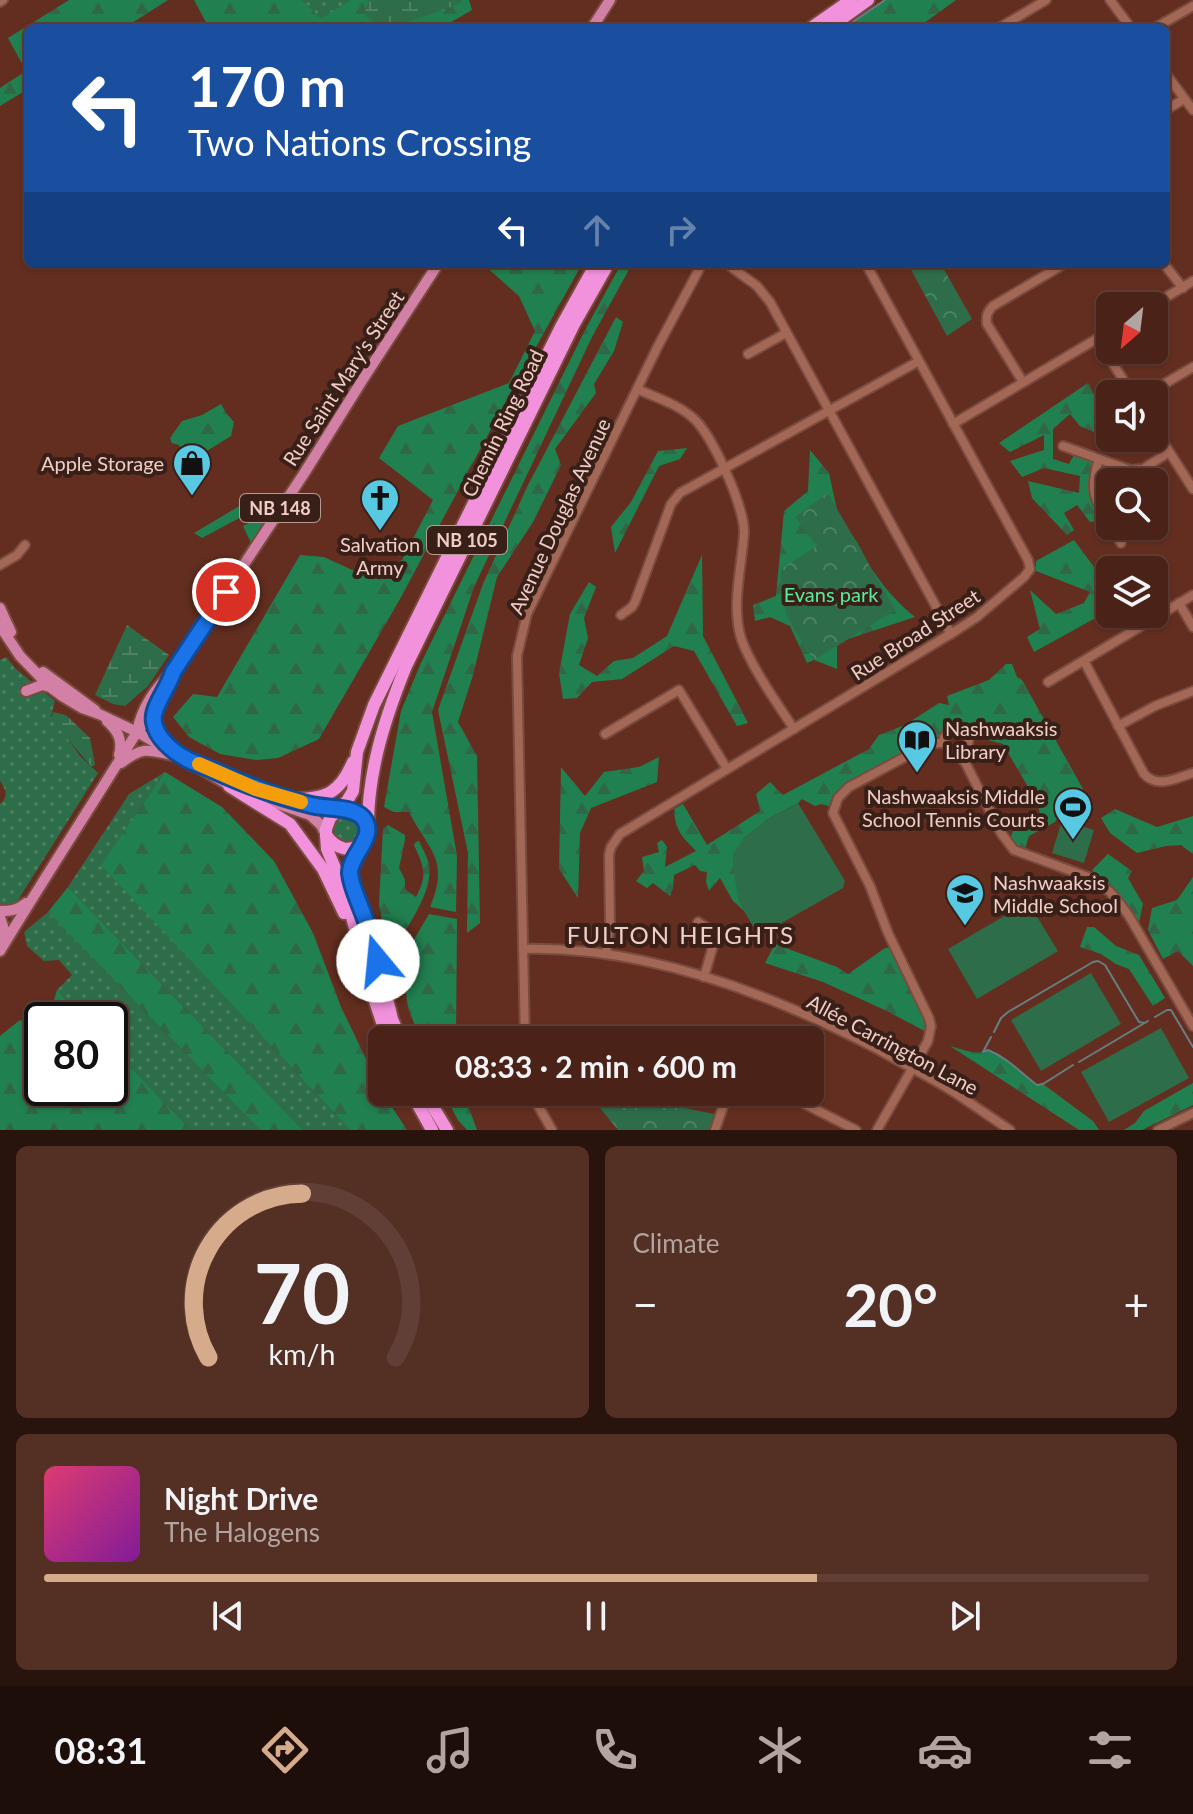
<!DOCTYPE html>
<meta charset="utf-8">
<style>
:root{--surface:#4a2217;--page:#542f24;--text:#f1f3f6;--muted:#b2a4a1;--line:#613f36;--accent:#d6ab8b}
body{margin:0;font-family:Lato,sans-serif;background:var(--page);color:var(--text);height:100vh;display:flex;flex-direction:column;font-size:30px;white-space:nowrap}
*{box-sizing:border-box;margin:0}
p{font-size:26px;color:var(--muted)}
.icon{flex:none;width:44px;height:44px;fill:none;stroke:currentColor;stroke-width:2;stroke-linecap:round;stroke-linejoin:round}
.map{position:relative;height:1130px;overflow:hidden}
.sheet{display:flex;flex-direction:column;gap:16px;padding:16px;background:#29130d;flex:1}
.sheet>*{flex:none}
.banner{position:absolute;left:24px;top:24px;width:1146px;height:244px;border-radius:12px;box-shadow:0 2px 6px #0004,0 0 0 2px var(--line);background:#1a4fa0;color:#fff;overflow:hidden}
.needle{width:52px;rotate:208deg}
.fabs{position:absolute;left:1096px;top:292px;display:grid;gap:16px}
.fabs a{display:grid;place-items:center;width:72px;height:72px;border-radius:12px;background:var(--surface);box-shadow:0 2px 6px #0004,0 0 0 2px var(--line);font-size:40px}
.speed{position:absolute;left:24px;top:1002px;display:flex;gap:16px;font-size:40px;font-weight:700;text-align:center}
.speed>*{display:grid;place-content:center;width:104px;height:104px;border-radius:50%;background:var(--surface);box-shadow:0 2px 6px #0004,0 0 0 2px var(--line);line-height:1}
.speed .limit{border:4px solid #111;border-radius:12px;background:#fff;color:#111}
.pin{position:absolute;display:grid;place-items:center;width:68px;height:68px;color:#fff;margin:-34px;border:4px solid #fff;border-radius:50%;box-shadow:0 2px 8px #0007}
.me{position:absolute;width:88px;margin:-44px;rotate:343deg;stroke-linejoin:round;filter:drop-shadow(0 0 6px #0008)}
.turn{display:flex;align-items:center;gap:28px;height:168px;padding:0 32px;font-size:36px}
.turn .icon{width:104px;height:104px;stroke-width:2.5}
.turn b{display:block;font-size:56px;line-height:68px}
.lanes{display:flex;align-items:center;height:76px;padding:0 32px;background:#0003;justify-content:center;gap:40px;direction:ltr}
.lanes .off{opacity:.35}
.big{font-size:60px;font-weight:700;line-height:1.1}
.sheet .tile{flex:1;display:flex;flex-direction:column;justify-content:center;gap:12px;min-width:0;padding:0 28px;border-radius:12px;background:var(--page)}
.sheet .dial{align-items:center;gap:0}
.dial svg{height:208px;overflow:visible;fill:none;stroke:var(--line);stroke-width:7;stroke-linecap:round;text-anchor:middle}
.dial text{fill:var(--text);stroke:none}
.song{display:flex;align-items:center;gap:24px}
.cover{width:96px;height:96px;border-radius:12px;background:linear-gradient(135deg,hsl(340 70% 55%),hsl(290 70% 35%))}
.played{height:8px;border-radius:4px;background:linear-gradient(90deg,var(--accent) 70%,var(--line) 70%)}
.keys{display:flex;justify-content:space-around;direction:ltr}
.heat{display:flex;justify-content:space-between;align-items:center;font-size:44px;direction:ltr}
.sheet .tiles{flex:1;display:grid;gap:16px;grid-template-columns:1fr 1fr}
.tile:last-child{grid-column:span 2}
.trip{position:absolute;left:368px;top:1026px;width:456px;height:80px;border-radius:12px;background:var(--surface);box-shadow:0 2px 6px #0004,0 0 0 2px var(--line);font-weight:700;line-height:80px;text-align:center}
.tab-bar{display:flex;height:128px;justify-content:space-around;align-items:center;background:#1e0e09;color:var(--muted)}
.tab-bar .icon{width:56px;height:56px}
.tab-bar .current{color:var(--accent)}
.tab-bar b{font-size:36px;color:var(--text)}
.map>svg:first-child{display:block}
</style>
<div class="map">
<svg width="1193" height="1130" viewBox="0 0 1193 1130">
<defs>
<pattern id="grass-dots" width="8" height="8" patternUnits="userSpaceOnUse" patternTransform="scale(2)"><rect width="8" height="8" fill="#2e6d49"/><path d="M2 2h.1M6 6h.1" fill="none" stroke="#4d8162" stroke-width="1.8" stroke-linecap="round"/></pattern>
<pattern id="forest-firs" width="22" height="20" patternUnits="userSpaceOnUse" patternTransform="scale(2)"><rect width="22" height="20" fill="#21804f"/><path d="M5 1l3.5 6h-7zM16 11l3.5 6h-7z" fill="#316647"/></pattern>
<pattern id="wetland-marsh" width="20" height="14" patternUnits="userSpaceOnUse" patternTransform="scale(2)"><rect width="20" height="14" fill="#2e6d49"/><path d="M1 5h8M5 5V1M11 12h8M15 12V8" fill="none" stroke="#4d8162"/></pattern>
<pattern id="park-crowns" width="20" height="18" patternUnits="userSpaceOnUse" patternTransform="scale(2)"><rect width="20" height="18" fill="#2e6d49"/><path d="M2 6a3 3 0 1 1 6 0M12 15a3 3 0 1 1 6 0" fill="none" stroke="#4d8162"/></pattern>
</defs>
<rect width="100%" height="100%" fill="#632e1f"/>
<g fill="url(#grass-dots)">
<path d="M302 0H350L321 20Z"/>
<path d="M6 657 16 669 55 701 51 716 80 756 98 773 13 908 0 911V804C9 796 6 790 0 781V660Z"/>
<path d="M165 772 102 865 350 1130H303L68 887 129 794Z"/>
<circle cx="347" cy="830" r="13"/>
<path d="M48 912 260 1130H191L110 1046V1020H85L57 990 72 975 59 960 44 961 27 946 24 932Z"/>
</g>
<g fill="url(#forest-firs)">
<path d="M69 0H168L124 28H28V89L0 106V88L26 71 8 38Z"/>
<path d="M194 0H302L321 19 350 0H469L472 10 441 28H330L295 22 286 28H209Z"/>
<path d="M885 0H956L920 26V28H844Z"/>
<path d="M483 264H582L506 401 400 599 319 739 278 758 256 760 220 754 189 737 173 717 193 694 217 697 300 555 324 557 372 579 402 560 433 500 379 458 398 426 509 383 535 331 519 296Z"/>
<path d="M621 264H632L592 337 474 587 432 712 457 856 456 912 430 907C450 859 429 851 409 812H394L384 807 401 711 420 665 584 332Z"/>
<path d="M616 317 623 322 614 351 594 384 596 393 555 449 561 465 533 522 497 577 473 675 458 722 477 756 480 923 467 933 468 853 438 710 483 584 527 487Z"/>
<path d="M1088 383 1110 424V438H1118L1121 444 1080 426 1070 414 1053 429V459L1069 464 1076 451 1130 470 1143 469 1150 482H1120L1109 479 1104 485 1110 496V518L1107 521 1090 522 1077 505 1064 513 1074 530 1067 535 1032 498 1028 481 1079 493 1080 476 1044 468 1022 477 1010 461 1044 450V435L1010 452 999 443Z"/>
<path d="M221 404 226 413 234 422 231 436 189 462 179 445 172 443 170 438 182 421 202 415Z"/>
<path d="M687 448 680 459 659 466 615 553 611 527 631 502 658 451Z"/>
<path d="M810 450 829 473 840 524C858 535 863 558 876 575 887 591 900 605 915 617L848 639 837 646V669L814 660 807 663 790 626 770 617 755 621 753 605 776 596 784 511 808 491Z"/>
<path d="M285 492 252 545 243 526 257 519 245 515 202 538 194 533 258 495 265 509Z"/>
<path d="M1074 540 1106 583 1110 576V610L1034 652 1027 637 1040 629 1030 590 1056 614 1084 603 1090 592 1036 571V561Z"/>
<path d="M1130 554 1136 570H1112L1119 555Z"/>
<path d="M702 555 703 636 748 723 737 726 694 651 674 646 622 679 592 682 577 698 563 699 559 673 570 614 589 582 596 587 584 618 588 638 579 665 597 676 614 661 633 658 667 636Z"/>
<path d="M1006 664H1012L1017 677 1022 680 1083 789 1082 811H1062L1055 822 1029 836 1023 855 1009 844 1013 830 1040 815 1038 804 1003 744 980 738 973 732 969 738 958 729 849 787 836 808 821 804 815 806 802 799 798 803 768 819 743 839 738 889V896L744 911 733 901 720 878 709 891 706 882 707 872 700 871 695 865 674 875 673 888 670 896 653 883 647 888 636 881 644 871 642 857 659 852 657 843 662 840 667 847 665 867 696 851C682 836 675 831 674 809L683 804 707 845 760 811 756 794 770 782 783 795 869 749 879 735 905 725 939 703 949 705 947 696 989 680Z"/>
<path d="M659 757 657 782 591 808 580 833 578 898 559 869 561 767 585 796 604 772 639 767Z"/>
<path d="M165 772 222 807 274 861 313 933 341 1007 382 1092 407 1130H350L101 865Z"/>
<path d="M1115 809 1157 827 1193 816V871V854L1181 845 1166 846 1137 853 1110 833 1101 818Z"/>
<path d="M388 825 405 835V840L399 868 405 880V889L416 897C428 875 424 867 414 845L416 842 419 841C422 848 428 858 429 865 434 891 406 928 394 950L387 946 379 904 383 829Z"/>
<path d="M1108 854 1132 871 1128 878 1143 904 1139 922C1120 911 1102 890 1092 870Z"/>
<path d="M1193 877V966L1178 951 1163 959 1148 930 1152 908 1177 900Z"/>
<path d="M68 887 303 1130H260L48 912Z"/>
<path d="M429 914 457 919 456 1040H421L408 1008 402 960Z"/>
<path d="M1087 927H1094L1116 946 1139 955 1165 998 1153 1006 1129 969 1116 964 1101 954 1080 947Z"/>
<path d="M775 944 837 967 848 974 885 948 895 947 929 1018 930 1034 887 1011 823 982 765 963Z"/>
<path d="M57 990 85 1020H48Z"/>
<path d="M20 1020 42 1027V1088H110V1046L191 1130H0V1036Z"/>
<path d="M950 1046C962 1049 976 1056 988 1050 1008 1058 1020 1073 1037 1085L1043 1084 1093 1121 1099 1130H1079Z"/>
<path d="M1193 1083V1105L1142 1130H1124L1135 1123 1144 1111Z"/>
<path d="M443 1092H463L477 1130H467L458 1120Z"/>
</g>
<g fill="url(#wetland-marsh)">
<path d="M369 0H462L460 3C444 10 402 26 386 25 377 24 370 21 364 14Z"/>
<path d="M127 625 169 655 148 686 125 706 113 704 95 695Z"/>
<path d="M53 712 66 715 90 738 95 765 91 766 51 720Z"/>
</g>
<g fill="url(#park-crowns)">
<path d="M908 264H941L972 319 947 336Z"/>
<path d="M828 493 895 610 814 660C792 628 778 610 781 569L817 546 795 517Z"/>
<path d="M587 1092H608L714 1114 709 1130H618Z"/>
</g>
<g fill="#2e6d49">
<path d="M798 803 845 881 843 888 759 936 744 911 738 896 733 867V854L743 839 768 819Z"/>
<path d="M1062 820 1094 830 1084 863 1052 853Z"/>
<path d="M1028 902 1058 951 977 999 948 949Z"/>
<path d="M1091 973 1121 1024 1041 1071 1011 1020Z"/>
<path d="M1161 1028 1189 1078 1109 1122 1081 1072Z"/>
</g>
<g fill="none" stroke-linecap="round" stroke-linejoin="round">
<g stroke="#657f85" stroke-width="2">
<path d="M844 28 885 0"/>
<path d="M1155 1017 1167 1010H1171L1193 1047"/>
<path d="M994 1032 1001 1018 1008 1012 1093 962 1098 961 1105 965 1139 1022 1144 1023"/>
<path d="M991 1037 983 1052 988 1050C1008 1058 1021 1073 1037 1085L1043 1084 1073 1065"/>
<path d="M1079 1062 1148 1021"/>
</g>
<defs>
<g id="minor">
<path d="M1110 0 1131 28"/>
<path d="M0 2 3 0"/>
<path d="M999 28 1046 0"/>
<path d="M1155 28 1193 6"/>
<path d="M1166 74 1193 110"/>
<path d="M1166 110 1184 99"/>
<path d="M727 264 757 286 770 302 951 634"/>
<path d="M1164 264 1183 288"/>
<path d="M1151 306 1193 281"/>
<path d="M1097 338 1132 394"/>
<path d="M748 354 786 333"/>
<path d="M1023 382 987 324C986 316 987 312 993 306L1064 264"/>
<path d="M637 389C655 397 677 404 692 417 712 433 745 508 744 533 742 566 731 605 741 638 751 667 777 703 794 729"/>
<path d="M1147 394 1193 367"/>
<path d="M953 424 1110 331"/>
<path d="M1154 428 1193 489"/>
<path d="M1063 446 1130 470 1143 469 1169 452"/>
<path d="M1099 459C1089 490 1094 499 1110 525"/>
<path d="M1110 526 1121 543"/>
<path d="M0 565 17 555 25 545"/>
<path d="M1179 603 1193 627"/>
<path d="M621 615 632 607 635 602 671 504 680 493 919 361"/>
<path d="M1084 661 1144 774C1158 789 1176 778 1193 773"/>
<path d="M1048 682 1193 595"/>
<path d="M1118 726 1155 706 1193 691"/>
<path d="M605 734 679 690 727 769"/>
<path d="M944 743V737L949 732 958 729 969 738 965 762"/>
<path d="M698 922 709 929 715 939 704 977"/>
<path d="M523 949C646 946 772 994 879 1050 902 1063 926 1075 949 1089 969 1102 989 1116 1010 1130"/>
<path d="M606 954 610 923 609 855 611 847 620 834 957 630 977 617 1024 577 1030 569 1028 560 866 264"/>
<path d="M525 1040 517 656 527 614 658 346 702 264"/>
<path d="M533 1092 536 1102 552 1130"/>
<path d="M781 1092 856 1130"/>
<path d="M715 1130 728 1092"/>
<path d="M877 1130 928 1041 931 1026 929 1018 888 933 870 886 833 813 838 798 849 787 931 743H944L965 762 1001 833 1014 850 1088 877 1109 891 1118 901 1129 916 1193 1026"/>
<path d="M1158 1130 1193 1113"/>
</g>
<g id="major">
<path d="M592 28 610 0"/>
<path d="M0 608 11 632"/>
<path d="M0 626 20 656 50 687 62 696 82 708 99 714 137 732 234 788"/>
<path d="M43 672 95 710"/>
<path d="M26 691 42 685 50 687"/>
<path d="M155 709C152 725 158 734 168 745"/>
<path d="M107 721C118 731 123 740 119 755"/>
<path d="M137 732C141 709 156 686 173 672L305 472 363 379 438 264"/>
<path d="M121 763C142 747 147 749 172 755"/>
<path d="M217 772C256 789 296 803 338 810"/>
<path d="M249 794 310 815 321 825 326 835"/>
<path d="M0 911C11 911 18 910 26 903"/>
<path d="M0 917 5 932 4 942"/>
<path d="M0 951C45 877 92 805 137 732 153 716 167 694 173 672"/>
</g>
<g id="highway">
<path d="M811 28 851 0"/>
<path d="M829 28 868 0"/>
<path d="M229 786 290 824 323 869 344 913"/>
<path d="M293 799C326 799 340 793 353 762"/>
<path d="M368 830C367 773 385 718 406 666L574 324 608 264"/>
<path d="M326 835C336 849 350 854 363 842"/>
<path d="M363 842 353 861 350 877 373 943 392 1019 401 1040"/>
<path d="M388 1040 373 995 346 895 327 849 326 835V829L330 818 347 801 353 791 357 752 374 705 561 327 596 264"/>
<path d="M411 1092 432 1130"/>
<path d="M424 1092 447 1130"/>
</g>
</defs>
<use href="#minor" stroke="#794b3f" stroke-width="12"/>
<use href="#major" stroke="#794b3f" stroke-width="14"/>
<use href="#highway" stroke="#794b3f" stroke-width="16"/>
<use href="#minor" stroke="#a36756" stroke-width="8"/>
<use href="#major" stroke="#d280a6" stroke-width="10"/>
<use href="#highway" stroke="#f291dc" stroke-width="12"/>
</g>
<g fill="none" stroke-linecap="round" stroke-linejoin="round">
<defs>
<path id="route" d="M226 592 173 672C169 687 151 708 154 722 156 737 172 751 185 758 193 763 204 766 213 770 244 784 277 797 311 805 326 809 353 806 363 818 378 836 350 854 350 873 351 885 357 897 361 908 368 925 373 943 378 961"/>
</defs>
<use href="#route" stroke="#114b97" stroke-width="20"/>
<use href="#route" stroke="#1a73e8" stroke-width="14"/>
<path stroke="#f59e0b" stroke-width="14" d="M199 764 256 789 301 802"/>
</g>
<defs>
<symbol id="shop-pin" viewBox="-11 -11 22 30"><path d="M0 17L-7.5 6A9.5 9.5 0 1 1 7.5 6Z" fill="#58c9e3" stroke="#381f18"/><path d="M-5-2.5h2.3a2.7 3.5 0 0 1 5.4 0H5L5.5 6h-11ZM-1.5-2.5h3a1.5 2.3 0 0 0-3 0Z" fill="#111"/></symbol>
<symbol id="church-pin" viewBox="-11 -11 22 30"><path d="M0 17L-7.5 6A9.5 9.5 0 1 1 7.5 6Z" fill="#58c9e3" stroke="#381f18"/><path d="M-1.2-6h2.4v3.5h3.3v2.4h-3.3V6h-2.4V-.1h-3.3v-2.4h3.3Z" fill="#111"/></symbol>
<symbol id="library-pin" viewBox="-11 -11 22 30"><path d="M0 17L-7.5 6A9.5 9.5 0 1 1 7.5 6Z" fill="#58c9e3" stroke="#381f18"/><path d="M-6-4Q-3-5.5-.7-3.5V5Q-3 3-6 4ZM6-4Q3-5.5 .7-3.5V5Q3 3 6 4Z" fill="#111"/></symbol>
<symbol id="stadium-pin" viewBox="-11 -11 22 30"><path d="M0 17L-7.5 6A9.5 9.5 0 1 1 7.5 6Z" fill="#58c9e3" stroke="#381f18"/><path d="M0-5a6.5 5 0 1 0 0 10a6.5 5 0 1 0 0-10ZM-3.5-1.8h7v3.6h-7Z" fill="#111"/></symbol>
<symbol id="school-pin" viewBox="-11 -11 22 30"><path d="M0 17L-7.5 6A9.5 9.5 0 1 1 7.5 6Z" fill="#58c9e3" stroke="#381f18"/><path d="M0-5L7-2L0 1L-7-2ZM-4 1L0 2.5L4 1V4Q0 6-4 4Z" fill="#111"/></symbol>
</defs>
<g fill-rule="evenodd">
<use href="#shop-pin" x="170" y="441" width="44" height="60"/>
<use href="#church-pin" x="358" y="476" width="44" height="60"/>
<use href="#library-pin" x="895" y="718" width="44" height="60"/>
<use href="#stadium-pin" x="1051" y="785" width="44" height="60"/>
<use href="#school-pin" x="943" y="871" width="44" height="60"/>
</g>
<g text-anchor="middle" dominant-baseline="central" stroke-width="8" stroke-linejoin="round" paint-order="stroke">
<g fill="#381f18" stroke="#b99a91" stroke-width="2">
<rect x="240" y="494" width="80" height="28" rx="6"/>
<rect x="427" y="526" width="80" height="28" rx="6"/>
</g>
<g font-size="18" font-weight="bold" fill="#f0cec5">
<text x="280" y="508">NB 148</text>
<text x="467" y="540">NB 105</text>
</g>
<g font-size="20" fill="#f0cec5" stroke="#381f18">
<text transform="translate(343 378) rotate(-57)">Rue Saint Mary's Street</text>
<text transform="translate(502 423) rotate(-64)">Chemin Ring Road</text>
<text transform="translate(559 516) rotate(-65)">Avenue Douglas Avenue</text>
<text transform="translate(915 634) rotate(-33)">Rue Broad Street</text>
<text transform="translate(893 1044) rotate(28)">Allée Carrington Lane</text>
</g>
<g font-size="20" fill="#f0cec5" stroke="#381f18" text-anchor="end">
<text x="164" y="463">Apple Storage</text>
<text x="380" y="544" text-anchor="middle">Salvation<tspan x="380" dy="23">Army</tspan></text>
<text x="945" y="728" text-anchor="start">Nashwaaksis<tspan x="945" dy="23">Library</tspan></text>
<text x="1045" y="796">Nashwaaksis Middle<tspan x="1045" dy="23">School Tennis Courts</tspan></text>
<text x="993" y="882" text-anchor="start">Nashwaaksis<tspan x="993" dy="23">Middle School</tspan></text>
</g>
<g font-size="20" fill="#55ef9c" stroke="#381f18">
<text x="831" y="594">Evans park</text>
</g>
<g font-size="24" letter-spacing="2" fill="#f0cec5" stroke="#381f18">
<text x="681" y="934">FULTON HEIGHTS</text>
</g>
</g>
</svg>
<div class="fabs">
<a><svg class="needle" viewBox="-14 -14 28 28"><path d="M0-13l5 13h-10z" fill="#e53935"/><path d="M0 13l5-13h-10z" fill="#b2a4a1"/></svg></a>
<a><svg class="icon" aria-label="sound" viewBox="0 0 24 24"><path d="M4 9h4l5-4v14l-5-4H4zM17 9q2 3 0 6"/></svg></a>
<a><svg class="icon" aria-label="search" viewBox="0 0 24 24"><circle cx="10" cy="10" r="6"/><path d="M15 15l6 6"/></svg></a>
<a><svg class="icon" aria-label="layers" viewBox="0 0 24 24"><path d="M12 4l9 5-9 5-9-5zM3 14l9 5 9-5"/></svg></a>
</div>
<div class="speed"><div class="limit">80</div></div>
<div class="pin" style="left:226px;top:592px;background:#d93025"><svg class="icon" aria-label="arrive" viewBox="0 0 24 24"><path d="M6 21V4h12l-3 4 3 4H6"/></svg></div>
<svg class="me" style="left:378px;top:961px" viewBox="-20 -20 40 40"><circle r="19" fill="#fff"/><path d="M0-13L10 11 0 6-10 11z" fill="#1a73e8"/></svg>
<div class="trip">08:33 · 2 min · 600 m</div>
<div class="banner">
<div class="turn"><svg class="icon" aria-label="left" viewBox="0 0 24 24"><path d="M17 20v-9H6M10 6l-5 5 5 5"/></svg><div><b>170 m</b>Two Nations Crossing</div></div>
<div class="lanes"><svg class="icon" aria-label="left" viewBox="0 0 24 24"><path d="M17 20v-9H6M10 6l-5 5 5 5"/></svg><svg class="icon off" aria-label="ahead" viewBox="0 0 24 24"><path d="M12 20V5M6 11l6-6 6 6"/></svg><svg class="icon off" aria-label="right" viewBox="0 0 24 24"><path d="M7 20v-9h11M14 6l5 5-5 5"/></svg></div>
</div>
</div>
<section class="sheet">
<div class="tiles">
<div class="tile dial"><svg viewBox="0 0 100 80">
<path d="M14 69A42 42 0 1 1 86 69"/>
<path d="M14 69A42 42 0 0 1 50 6" stroke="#d6ab8b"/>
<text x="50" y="56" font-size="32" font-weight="700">70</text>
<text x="50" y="72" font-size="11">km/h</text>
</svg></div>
<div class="tile"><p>Climate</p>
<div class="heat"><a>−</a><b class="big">20°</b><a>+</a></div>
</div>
<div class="tile">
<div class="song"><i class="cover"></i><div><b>Night Drive</b><p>The Halogens</p></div></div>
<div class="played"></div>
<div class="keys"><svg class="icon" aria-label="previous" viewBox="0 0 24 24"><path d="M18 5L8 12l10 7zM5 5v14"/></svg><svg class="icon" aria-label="pause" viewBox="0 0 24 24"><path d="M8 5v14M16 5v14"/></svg><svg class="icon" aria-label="next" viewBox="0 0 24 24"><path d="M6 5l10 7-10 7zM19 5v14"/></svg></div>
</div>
</div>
</section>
<nav class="tab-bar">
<b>08:31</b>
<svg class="icon current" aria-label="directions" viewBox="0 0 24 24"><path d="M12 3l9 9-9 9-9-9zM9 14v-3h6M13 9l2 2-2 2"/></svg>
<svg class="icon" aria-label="music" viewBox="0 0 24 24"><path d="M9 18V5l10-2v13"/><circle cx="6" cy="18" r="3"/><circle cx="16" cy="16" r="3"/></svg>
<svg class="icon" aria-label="phone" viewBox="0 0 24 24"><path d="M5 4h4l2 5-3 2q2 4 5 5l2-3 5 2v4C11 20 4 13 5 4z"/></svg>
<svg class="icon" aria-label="climate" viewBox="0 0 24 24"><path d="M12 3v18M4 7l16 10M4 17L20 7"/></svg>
<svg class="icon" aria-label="car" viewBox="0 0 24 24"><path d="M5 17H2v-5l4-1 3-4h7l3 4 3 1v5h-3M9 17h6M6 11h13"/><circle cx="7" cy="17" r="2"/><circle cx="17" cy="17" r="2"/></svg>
<svg class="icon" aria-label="filters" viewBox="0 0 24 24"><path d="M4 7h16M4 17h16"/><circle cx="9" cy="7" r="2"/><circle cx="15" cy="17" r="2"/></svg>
</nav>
